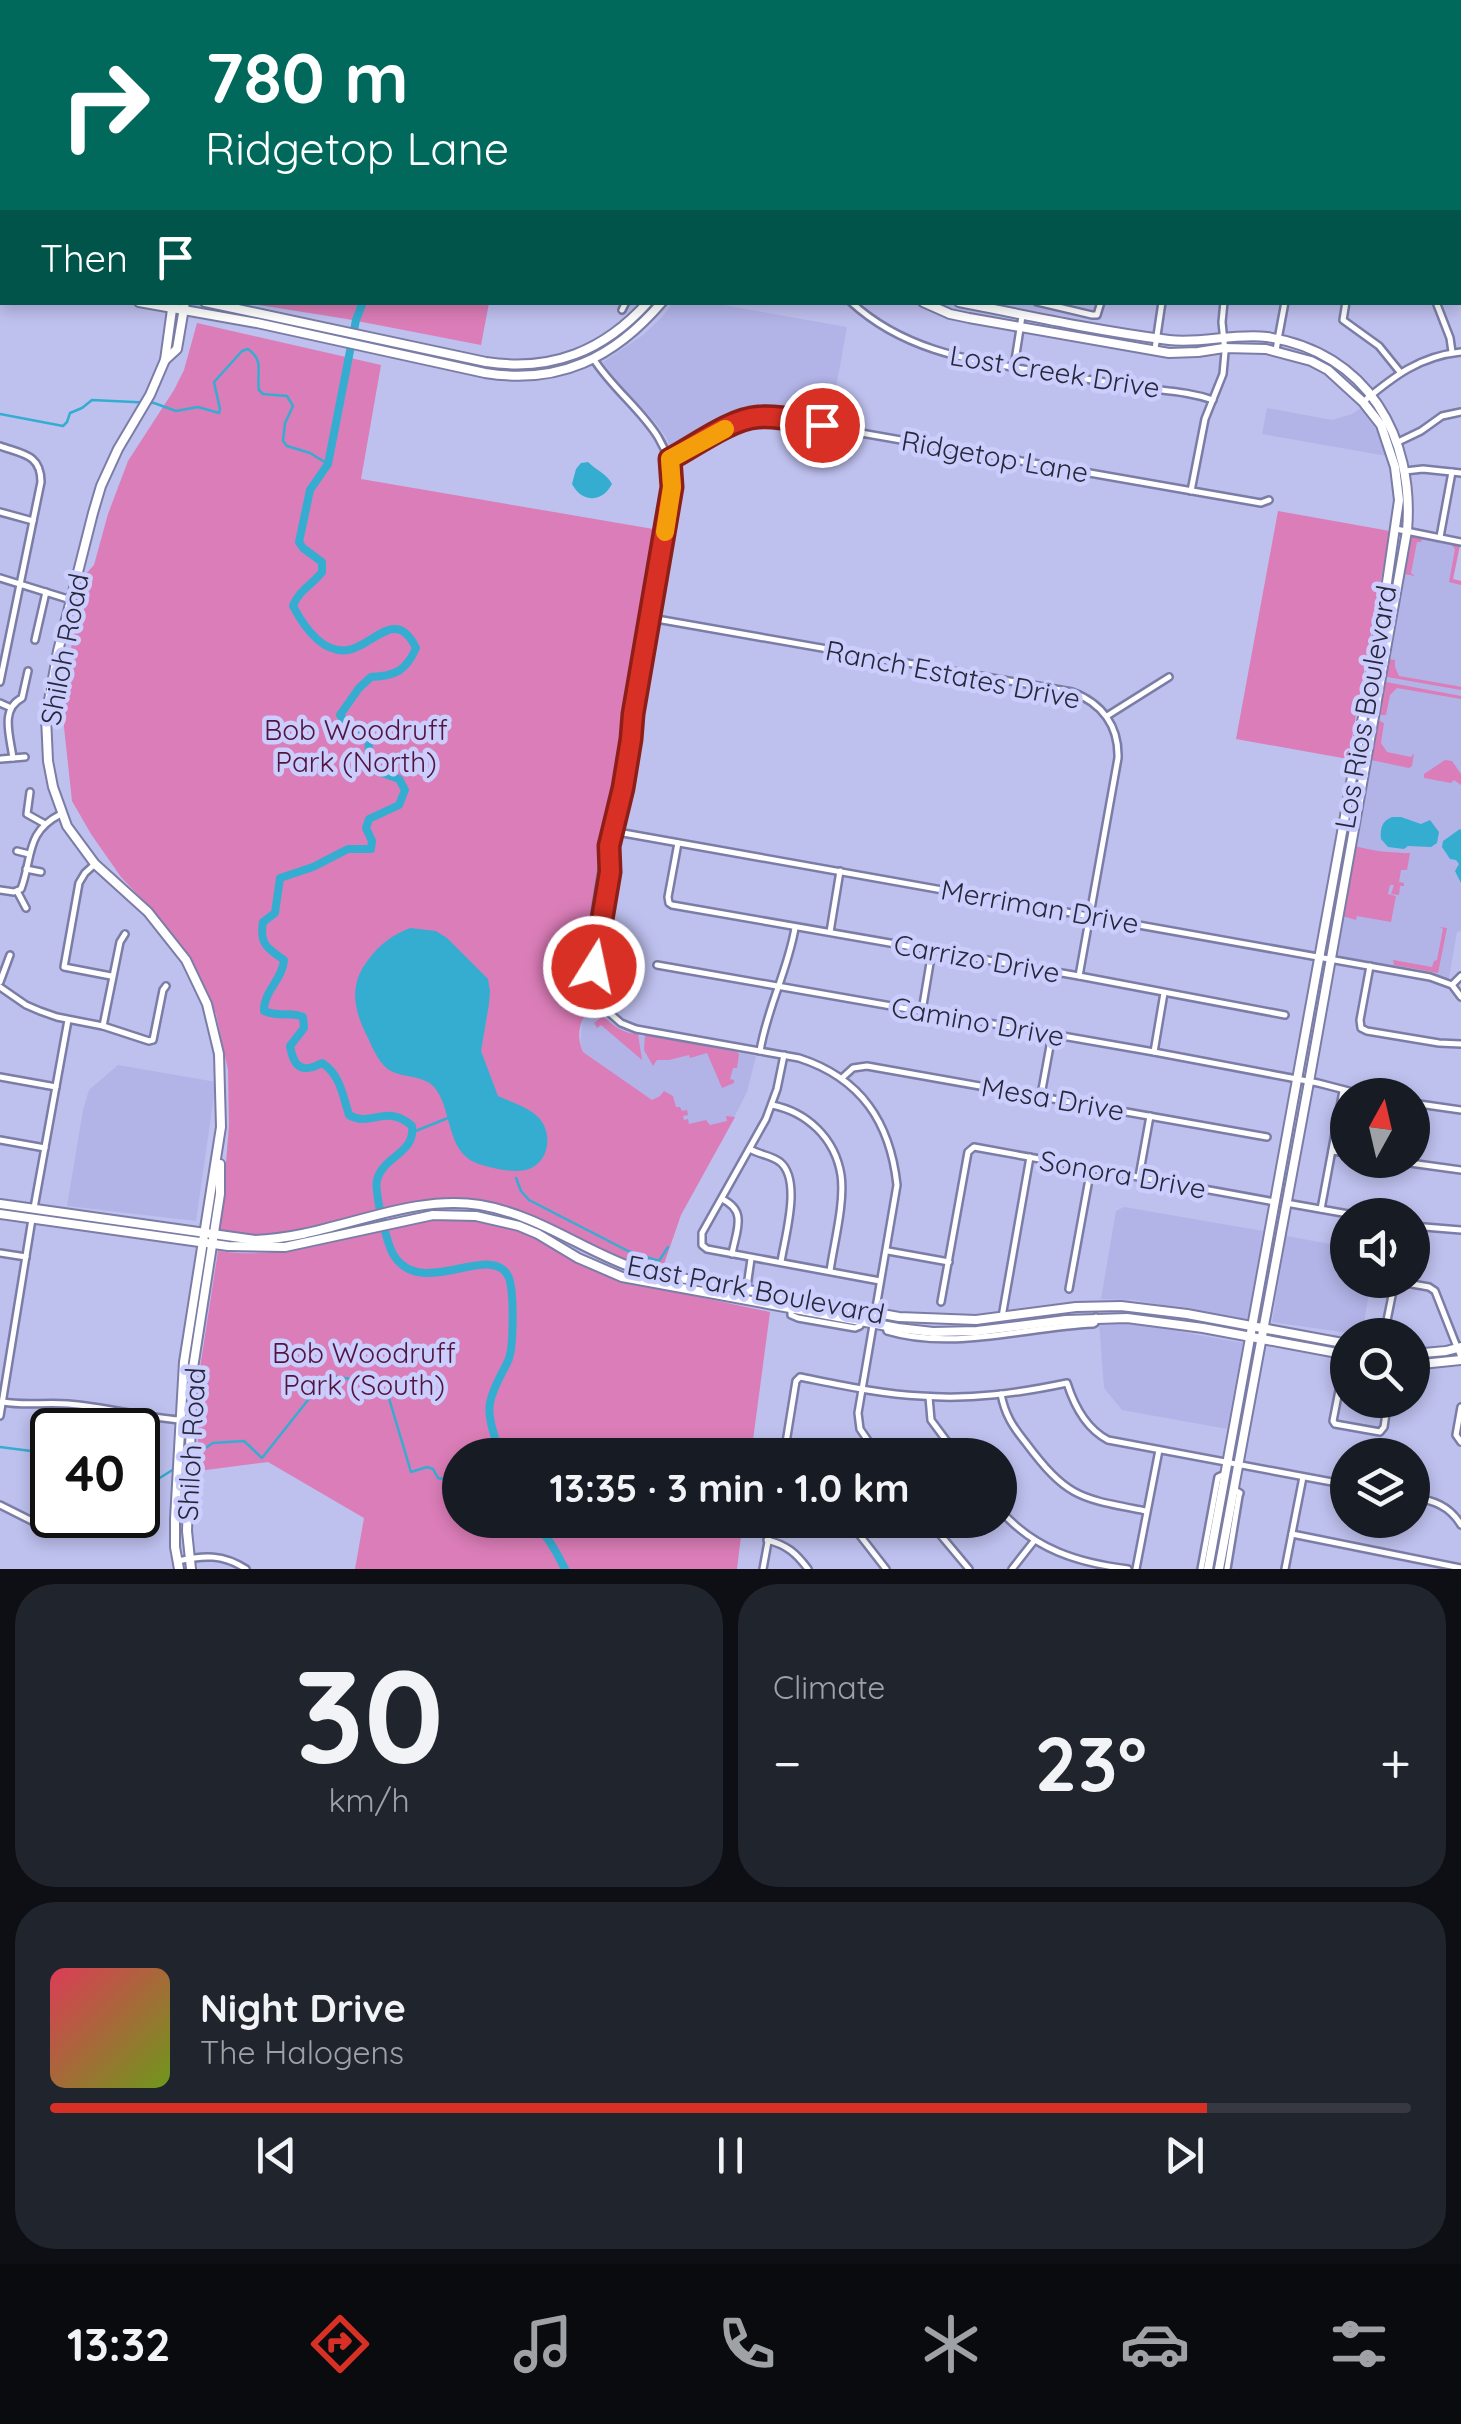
<!DOCTYPE html>
<meta charset="utf-8">
<style>
:root{--surface:#171b24;--page:#20242c;--text:#f1f3f6;--muted:#9ea1a6;--line:#363941;--accent:#d93025}
body{margin:0;font-family:Quicksand,sans-serif;background:var(--page);color:var(--text);height:100vh;display:flex;flex-direction:column;font-size:38px;white-space:nowrap}
*{box-sizing:border-box;margin:0}
p{font-size:32px;color:var(--muted)}
.icon{flex:none;width:55px;height:55px;fill:none;stroke:currentColor;stroke-width:2;stroke-linecap:round;stroke-linejoin:round}
.map{position:relative;height:1569px;overflow:hidden}
.side{display:flex;flex-direction:column;gap:15px;padding:15px;background:#0d0f14;flex:1}
.side>*{flex:none}
.top-card{position:absolute;left:0px;top:0px;width:1462px;height:305px;box-shadow:0 5px 15px #0003;background:#00695c;color:#fff;overflow:hidden}
.needle{width:65px;rotate:8deg}
.tools{position:absolute;left:1330px;top:1078px;display:grid;gap:20px}
.tools a{display:grid;place-items:center;width:100px;height:100px;border-radius:50%;background:var(--surface);box-shadow:0 5px 15px #0003;font-size:50px}
.speed{position:absolute;left:30px;top:1408px;display:flex;gap:20px;font-size:50px;font-weight:700;text-align:center}
.speed>*{display:grid;place-content:center;width:130px;height:130px;border-radius:50%;background:var(--surface);box-shadow:0 5px 15px #0003;line-height:1}
.speed .limit{border:5px solid #111;border-radius:15px;background:#fff;color:#111}
.pin{position:absolute;display:grid;place-items:center;width:85px;height:85px;color:#fff;margin:-42px;border:5px solid #fff;border-radius:50%;box-shadow:0 2px 10px #0007}
.me{position:absolute;width:110px;margin:-55px;rotate:10deg;stroke-linejoin:round;filter:drop-shadow(0 0 8px #0008)}
.turn{display:flex;align-items:center;gap:35px;height:210px;padding:0 40px;font-size:45px}
.turn .icon{width:130px;height:130px;stroke-width:2.5}
.turn b{display:block;font-size:70px;line-height:85px}
.then{display:flex;align-items:center;height:95px;padding:0 40px;background:#0003;gap:20px;font-size:38px}
.big{font-size:75px;font-weight:700;line-height:1.1}
.side .tile{flex:1;display:flex;flex-direction:column;justify-content:center;gap:15px;min-width:0;padding:0 35px;border-radius:40px;background:var(--page)}
.side .dial{align-items:center;gap:0}
.dial b{font-size:130px;line-height:1}
.song{display:flex;align-items:center;gap:30px}
.cover{width:120px;height:120px;border-radius:15px;background:linear-gradient(135deg,hsl(350 70% 55%),hsl(80 70% 35%))}
.played{height:10px;border-radius:5px;background:linear-gradient(90deg,var(--accent) 85%,var(--line) 85%)}
.keys{display:flex;justify-content:space-around;direction:ltr}
.heat{display:flex;justify-content:space-between;align-items:center;font-size:55px;direction:ltr}
.side .tiles{flex:1;display:grid;gap:15px;grid-template-columns:1fr 1fr}
.tile:last-child{grid-column:span 2}
.trip{position:absolute;left:442px;top:1438px;width:575px;height:100px;border-radius:50px;background:var(--surface);box-shadow:0 5px 15px #0003;font-weight:700;line-height:100px;text-align:center}
.dock{display:flex;height:160px;justify-content:space-around;align-items:center;background:#090b0e;color:var(--muted)}
.dock .icon{width:70px;height:70px}
.dock .active{color:var(--accent)}
.dock b{font-size:45px;color:var(--text)}
.map>svg:first-child{display:block}
</style>
<div class="map">
<svg width="1461" height="1569" viewBox="0 0 1461 1569">
<rect width="100%" height="100%" fill="#bec0ee"/>
<g fill="#b2b4e8">
<path d="M673 303H711L847 327 830 421 773 411H754L736 417 673 453 666 437 655 422 618 383 603 362 643 335 663 316Z"/>
<path d="M1267 408 1332 420 1352 414 1361 408 1377 431 1387 456 1262 434Z"/>
<path d="M1411 536 1460 545 1453 579 1461 581V931L1457 932 1449 978 1335 955Z"/>
<path d="M594 1005 605 1017 618 1027 636 1035 756 1056 747 1092 721 1143 686 1124 583 1052 580 1047 582 1021 584 1013Z"/>
<path d="M118 1065 216 1082 196 1221 67 1206 83 1110 89 1090Z"/>
<path d="M1124 1207 1263 1231 1248 1318 1244 1320 1134 1300 1101 1299 1116 1211Z"/>
<path d="M1286 1236 1347 1247 1348 1280H1371L1362 1335 1272 1322Z"/>
<path d="M1099 1322H1127L1243 1343 1227 1429 1122 1410 1104 1388Z"/>
</g>
<g fill="#db7db8">
<path d="M48 0H749L748 2H50Z"/>
<path d="M1197 0 1461 1V178L1460 2H1197Z"/>
<path d="M246 303H489L481 345 347 319Z"/>
<path d="M197 323 381 365 361 479 659 530 628 711 618 782 602 850 584 960 587 986 594 1005C580 1016 575 1035 583 1052L652 1100 660 1096 664 1091 673 1096 676 1107H680L682 1111 687 1110 688 1115 683 1116 684 1120 688 1119 689 1124 706 1120 710 1125 727 1121 726 1116 735 1117 681 1215 662 1270 610 1255 527 1213 476 1201H428L285 1234 247 1236 217 1232 224 1188 229 1125 228 1070 216 1014 191 960 154 912 121 877 91 834 72 801 64 727 63 693 84 576 94 565 108 514 128 461 174 390 184 370Z"/>
<path d="M1278 511 1390 531 1348 759 1236 739Z"/>
<path d="M1414 536 1460 545 1453 579 1461 581V585L1449 582 1455 549 1451 544 1422 539 1421 542H1417L1411 573 1415 576 1404 574 1409 539Z"/>
<path d="M1388 659 1395 660V667L1399 676 1457 686 1461 687V690L1387 677 1385 675Z"/>
<path d="M1386 682 1461 696V699L1397 688 1390 695 1386 715H1381L1378 713Z"/>
<path d="M1378 720 1384 723 1381 743 1387 752 1411 757 1414 753 1412 766 1409 768 1371 760Z"/>
<path d="M1445 760 1452 761 1461 774V785L1454 780 1451 783 1424 778V774Z"/>
<path d="M1355 846C1373 851 1392 853 1410 853L1407 870H1401L1399 882 1404 883V886H1400L1399 895 1391 894 1394 885H1390L1388 894 1396 896 1391 922 1357 916 1356 920 1342 916Z"/>
<path d="M1440 927 1447 928 1438 973 1394 965 1393 960 1432 967 1434 961 1437 960 1443 929Z"/>
<path d="M603 1016C612 1025 624 1034 638 1034L642 1060 601 1025 597 1028 594 1023Z"/>
<path d="M645 1035 737 1052 739 1054 737 1068H733L730 1079 734 1080V1083L722 1088 707 1053 690 1058 689 1055 669 1060H657L653 1066 644 1050Z"/>
<path d="M455 1218 477 1220 517 1229 628 1282 770 1312 751 1455H460V1520H743L737 1569H355L364 1518 268 1462 198 1471V1398L200 1368 218 1251C303 1263 372 1224 455 1218Z"/>
</g>
<g fill="#35add1">
<path d="M588 462C596 470 607 474 612 484 602 503 582 503 572 484L576 469 581 463Z"/>
<path d="M1392 817H1401L1421 824 1430 820 1439 832 1437 843 1431 847 1408 846 1404 849 1388 847 1381 839C1380 828 1382 821 1392 817Z"/>
<path d="M1460 829 1461 830V883L1455 871 1459 864 1456 860 1450 859 1442 847 1443 841Z"/>
<path d="M410 928 436 931 447 938 488 979 490 991 489 1004 481 1051 498 1096C511 1102 528 1107 538 1117 553 1132 550 1161 529 1169 516 1174 489 1168 476 1163 447 1151 452 1113 437 1091 427 1074 404 1079 389 1070 379 1063 373 1049 368 1038 354 1011 348 986 368 960 380 944 392 935 410 928Z"/>
</g>
<g fill="none" stroke-linecap="round" stroke-linejoin="round">
<g stroke="#35add1" stroke-width="2.5">
<path d="M1160 0 1161 2"/>
<path d="M1460 121 1461 122"/>
<path d="M0 414 63 426 67 422 70 413 82 408 92 400 154 403 176 411 198 407 219 413 220 409 214 382 242 351 248 349C265 361 256 373 259 390L263 394 287 396 293 406 285 423 283 441 287 446 310 453 328 464"/>
<path d="M413 1132 448 1118"/>
<path d="M516 1178 521 1191 529 1200 628 1251 659 1261 668 1247"/>
<path d="M0 1447 31 1451 52 1448"/>
<path d="M193 1456 213 1443 244 1441 262 1458 323 1381 332 1376 363 1381 388 1395 411 1472 427 1467 433 1469 438 1478 460 1482"/>
<path d="M138 1490 139 1491 174 1469"/>
</g>
<g stroke="#35add1" stroke-width="8">
<path d="M159 2 160 0"/>
<path d="M363 302 356 320 328 464 310 490 299 542 303 548 322 562V572C312 585 299 590 293 606 303 625 322 654 348 650 373 646 396 606 416 648 406 671 395 676 371 677L359 688 340 715 347 724 369 739 368 768 399 779 405 790 399 805 369 819 366 828 372 841 371 849H348L313 867 280 878 275 913 263 922C259 944 268 949 284 960 283 979 263 992 264 1011 280 1018 289 1011 303 1017L304 1028 290 1046C294 1069 303 1073 322 1063 340 1074 343 1096 349 1115 371 1128 386 1103 412 1126 416 1153 383 1156 377 1180 374 1192 387 1243 393 1254 421 1302 493 1239 509 1278 514 1292 514 1349 508 1361 501 1376 493 1387 490 1403 487 1419 496 1439 500 1455"/>
<path d="M526 1520C546 1530 555 1550 565 1569"/>
</g>
<defs>
<g id="minor">
<path d="M702 0 704 2"/>
<path d="M752 2V0"/>
<path d="M0 38 2 41"/>
<path d="M1460 89 1461 87"/>
<path d="M0 108 2 106"/>
<path d="M1460 186 1461 187"/>
<path d="M851 302C902 349 964 359 1029 370 1065 375 1101 382 1137 387 1163 391 1187 391 1213 400"/>
<path d="M1037 302 1092 315H1097L1101 302"/>
<path d="M1346 302 1343 320 1379 346 1400 372"/>
<path d="M1436 302 1450 338 1452 352"/>
<path d="M622 310 626 302"/>
<path d="M1155 349 1162 302"/>
<path d="M1276 350 1285 302"/>
<path d="M593 358C621 403 673 428 672 487L633 714 631 739 623 788 609 846 605 852 586 968 587 975 605 1009 621 1023 636 1029 799 1058C861 1078 890 1122 897 1185L858 1413 860 1429 878 1455"/>
<path d="M1014 367 1022 316"/>
<path d="M1363 402C1394 376 1420 356 1461 352"/>
<path d="M1396 443 1421 431 1442 416 1461 412"/>
<path d="M0 446C22 454 41 454 41 482L0 682"/>
<path d="M671 459 739 421 764 416 1261 503 1269 500"/>
<path d="M1405 471 1423 469 1461 473"/>
<path d="M1191 491 1205 419 1223 374 1225 352 1222 322 1224 302"/>
<path d="M0 512 33 521"/>
<path d="M1396 529 1461 542"/>
<path d="M1440 537 1452 472"/>
<path d="M0 578 71 600"/>
<path d="M651 618 1072 692C1102 703 1119 726 1118 758L1079 976"/>
<path d="M35 640 46 592"/>
<path d="M0 703 9 707"/>
<path d="M1107 716 1169 677"/>
<path d="M13 758 25 757"/>
<path d="M1 759 13 758C10 736 0 709 22 698L28 671"/>
<path d="M30 792 27 814 45 824"/>
<path d="M612 831 1430 977 1452 985 1461 997"/>
<path d="M678 843 668 897 669 903 672 905 1079 976 1285 1015"/>
<path d="M17 851 29 854"/>
<path d="M95 864 85 873 79 883 64 967 111 976"/>
<path d="M26 869 41 872"/>
<path d="M0 890 14 892 21 889C33 857 25 832 61 814"/>
<path d="M17 891 26 908"/>
<path d="M830 932 840 871"/>
<path d="M657 965 1154 1052 1318 1083 1364 1095"/>
<path d="M1370 966 1360 1020 1361 1028 1367 1031 1439 1043 1461 1044"/>
<path d="M592 981 610 879 609 846"/>
<path d="M0 982 10 955"/>
<path d="M1452 985 1461 976"/>
<path d="M0 987 26 1005 40 1011 57 1017 103 1026 149 1041 153 1040 163 990 166 986"/>
<path d="M922 1011 932 951"/>
<path d="M103 1026 120 942 125 934"/>
<path d="M760 1051C767 1008 788 970 795 928"/>
<path d="M1154 1052 1164 993"/>
<path d="M784 1055 777 1089 766 1119 702 1233V1245L707 1249 880 1281"/>
<path d="M0 1077 56 1087"/>
<path d="M842 1078 853 1068 867 1066 1267 1137"/>
<path d="M1041 1095 1052 1035"/>
<path d="M1412 1103 1461 1110"/>
<path d="M772 1105C807 1112 835 1138 841 1175 845 1202 834 1243 830 1271"/>
<path d="M0 1140 45 1148"/>
<path d="M750 1149C760 1155 771 1155 780 1162 802 1180 785 1236 781 1262"/>
<path d="M1332 1151 1348 1153"/>
<path d="M1388 1160 1461 1170"/>
<path d="M1139 1177 1150 1116"/>
<path d="M722 1199C748 1211 736 1231 732 1254"/>
<path d="M1286 1203 1354 1215"/>
<path d="M34 1208 68 1020"/>
<path d="M1321 1209 1343 1091"/>
<path d="M1412 1226 1461 1230"/>
<path d="M888 1251 949 1262"/>
<path d="M0 1253 26 1257"/>
<path d="M1069 1289 1091 1168"/>
<path d="M745 1300 751 1259"/>
<path d="M941 1302 968 1152 974 1147 1275 1202"/>
<path d="M791 1308V1315L798 1318 855 1328 860 1326 861 1322"/>
<path d="M1002 1317 1030 1157"/>
<path d="M886 1326 887 1331C954 1351 1025 1327 1093 1324L1095 1323 1096 1317"/>
<path d="M1384 1335 1395 1281 1429 1287 1435 1291 1461 1357"/>
<path d="M1346 1355 1333 1421 1335 1424 1380 1432 1384 1427 1388 1400"/>
<path d="M1001 1394C1005 1415 1013 1427 1026 1443 1068 1499 1080 1498 1146 1511"/>
<path d="M929 1397 931 1420 957 1455"/>
<path d="M3 1402C26 1406 45 1402 68 1404 105 1407 142 1417 180 1420"/>
<path d="M1461 1407 1456 1435 1461 1442"/>
<path d="M0 1416 32 1219"/>
<path d="M784 1455 796 1381 800 1377C840 1385 880 1394 921 1396 971 1400 1019 1393 1067 1383 1074 1405 1087 1429 1108 1440L1348 1485"/>
<path d="M1412 1497C1433 1500 1450 1506 1461 1525"/>
<path d="M0 1505 32 1521"/>
<path d="M1000 1510C1034 1549 1078 1563 1128 1569"/>
<path d="M848 1520 886 1569"/>
<path d="M928 1520 969 1569"/>
<path d="M1292 1534 1461 1568"/>
<path d="M767 1540C787 1545 796 1553 808 1569"/>
<path d="M178 1561C204 1555 223 1554 246 1569"/>
<path d="M763 1569 772 1520"/>
<path d="M1012 1569 1034 1541"/>
<path d="M1136 1569 1159 1450"/>
<path d="M1201 1569 1218 1477 1225 1474"/>
<path d="M1227 1569 1239 1496 1240 1493 1233 1489"/>
<path d="M1285 1569 1303 1477"/>
</g>
<g id="major">
<path d="M22 0 24 2"/>
<path d="M39 0 41 2"/>
<path d="M897 2 901 0"/>
<path d="M918 2 922 0"/>
<path d="M0 249 2 250"/>
<path d="M0 262 2 263"/>
<path d="M139 302 257 323 485 373C559 385 614 358 662 302"/>
<path d="M173 302 165 360 150 395 118 449 101 486 93 513 58 651 46 717 48 761 53 787 67 826 95 864 148 912 186 960 207 1004 219 1054 221 1127 184 1362 175 1519V1547L179 1569"/>
<path d="M205 302 486 362C552 372 604 351 648 302"/>
<path d="M923 302 950 314 969 318 1169 353 1198 352 1224 348 1266 349 1311 361 1328 370 1363 402 1381 425 1395 467 1399 500 1385 596 1208 1569"/>
<path d="M959 302C1029 316 1098 331 1169 340 1201 344 1234 333 1267 337 1367 352 1415 437 1407 531L1309 1082 1219 1569"/>
<path d="M165 360 177 349 185 302"/>
<path d="M0 1204 255 1240C330 1238 406 1193 480 1205 540 1215 586 1253 642 1271L899 1317 976 1320 1076 1307 1121 1306 1187 1314 1348 1344"/>
<path d="M0 1214 228 1246 285 1247 433 1215 476 1216 519 1226 538 1234 578 1258 622 1277 898 1328 933 1332 977 1331 1066 1320 1127 1318 1203 1328 1348 1355"/>
<path d="M1412 1354 1446 1351 1461 1347"/>
<path d="M1412 1365 1461 1360"/>
<path d="M191 1569 187 1531 193 1368 220 1194V1164"/>
</g>
</defs>
<use href="#minor" stroke="#7b7da7" stroke-width="10"/>
<use href="#major" stroke="#7b7da7" stroke-width="12"/>
<use href="#minor" stroke="#fff" stroke-width="5"/>
<use href="#major" stroke="#fff" stroke-width="8"/>
</g>
<g fill="none" stroke-linecap="round" stroke-linejoin="round">
<defs>
<path id="route" d="M594 967 610 872 609 846 623 788 631 739 633 714 672 487 670 459C695 446 730 419 758 417 779 415 802 422 822 425"/>
</defs>
<use href="#route" stroke="#8d1f18" stroke-width="25"/>
<use href="#route" stroke="#d93025" stroke-width="18"/>
<path stroke="#f59e0b" stroke-width="18" d="M665 532 672 487 670 459 725 429"/>
</g>
<g text-anchor="middle" dominant-baseline="central" stroke-width="9" stroke-linejoin="round" paint-order="stroke">
<g font-size="28" fill="#272739" stroke="#cbcdfc">
<text transform="translate(1055 371) rotate(9)">Lost Creek Drive</text>
<text transform="translate(995 456) rotate(10)">Ridgetop Lane</text>
<text transform="translate(64 649) rotate(-79)">Shiloh Road</text>
<text transform="translate(953 674) rotate(11)">Ranch Estates Drive</text>
<text transform="translate(1365 707) rotate(-80)">Los Rios Boulevard</text>
<text transform="translate(1040 906) rotate(10)">Merriman Drive</text>
<text transform="translate(977 958) rotate(10)">Carrizo Drive</text>
<text transform="translate(978 1021) rotate(10)">Camino Drive</text>
<text transform="translate(1053 1098) rotate(10)">Mesa Drive</text>
<text transform="translate(1123 1174) rotate(10)">Sonora Drive</text>
<text transform="translate(756 1289) rotate(11)">East Park Boulevard</text>
<text transform="translate(191 1444) rotate(-87)">Shiloh Road</text>
</g>
<g font-size="28" fill="#52143e" stroke="#cbcdfc">
<text x="356" y="729">Bob Woodruff<tspan x="356" dy="32">Park (North)</tspan></text>
<text x="364" y="1352">Bob Woodruff<tspan x="364" dy="32">Park (South)</tspan></text>
</g>
</g>
</svg>
<div class="tools">
<a><svg class="needle" viewBox="-14 -14 28 28"><path d="M0-13l5 13h-10z" fill="#e53935"/><path d="M0 13l5-13h-10z" fill="#9ea1a6"/></svg></a>
<a><svg class="icon" aria-label="sound" viewBox="0 0 24 24"><path d="M4 9h4l5-4v14l-5-4H4zM17 9q2 3 0 6"/></svg></a>
<a><svg class="icon" aria-label="search" viewBox="0 0 24 24"><circle cx="10" cy="10" r="6"/><path d="M15 15l6 6"/></svg></a>
<a><svg class="icon" aria-label="layers" viewBox="0 0 24 24"><path d="M12 4l9 5-9 5-9-5zM3 14l9 5 9-5"/></svg></a>
</div>
<div class="speed"><div class="limit">40</div></div>
<div class="pin" style="left:822px;top:425px;background:#d93025"><svg class="icon" aria-label="arrive" viewBox="0 0 24 24"><path d="M6 21V4h12l-3 4 3 4H6"/></svg></div>
<svg class="me" style="left:594px;top:967px" viewBox="-20 -20 40 40"><circle r="17" fill="#d93025" stroke="#fff" stroke-width="3"/><path d="M0-11L8 9 0 5-8 9z" fill="#fff"/></svg>
<div class="trip">13:35 · 3 min · 1.0 km</div>
<div class="top-card">
<div class="turn"><svg class="icon" aria-label="right" viewBox="0 0 24 24"><path d="M7 20v-9h11M14 6l5 5-5 5"/></svg><div><b>780 m</b>Ridgetop Lane</div></div>
<div class="then">Then<svg class="icon" aria-label="arrive" viewBox="0 0 24 24"><path d="M6 21V4h12l-3 4 3 4H6"/></svg></div>
</div>
</div>
<section class="side">
<div class="tiles">
<div class="tile dial"><b>30</b><p>km/h</p></div>
<div class="tile"><p>Climate</p>
<div class="heat"><a>−</a><b class="big">23°</b><a>+</a></div>
</div>
<div class="tile">
<div class="song"><i class="cover"></i><div><b>Night Drive</b><p>The Halogens</p></div></div>
<div class="played"></div>
<div class="keys"><svg class="icon" aria-label="previous" viewBox="0 0 24 24"><path d="M18 5L8 12l10 7zM5 5v14"/></svg><svg class="icon" aria-label="pause" viewBox="0 0 24 24"><path d="M8 5v14M16 5v14"/></svg><svg class="icon" aria-label="next" viewBox="0 0 24 24"><path d="M6 5l10 7-10 7zM19 5v14"/></svg></div>
</div>
</div>
</section>
<nav class="dock">
<b>13:32</b>
<svg class="icon active" aria-label="directions" viewBox="0 0 24 24"><path d="M12 3l9 9-9 9-9-9zM9 14v-3h6M13 9l2 2-2 2"/></svg>
<svg class="icon" aria-label="music" viewBox="0 0 24 24"><path d="M9 18V5l10-2v13"/><circle cx="6" cy="18" r="3"/><circle cx="16" cy="16" r="3"/></svg>
<svg class="icon" aria-label="phone" viewBox="0 0 24 24"><path d="M5 4h4l2 5-3 2q2 4 5 5l2-3 5 2v4C11 20 4 13 5 4z"/></svg>
<svg class="icon" aria-label="climate" viewBox="0 0 24 24"><path d="M12 3v18M4 7l16 10M4 17L20 7"/></svg>
<svg class="icon" aria-label="car" viewBox="0 0 24 24"><path d="M5 17H2v-5l4-1 3-4h7l3 4 3 1v5h-3M9 17h6M6 11h13"/><circle cx="7" cy="17" r="2"/><circle cx="17" cy="17" r="2"/></svg>
<svg class="icon" aria-label="filters" viewBox="0 0 24 24"><path d="M4 7h16M4 17h16"/><circle cx="9" cy="7" r="2"/><circle cx="15" cy="17" r="2"/></svg>
</nav>
